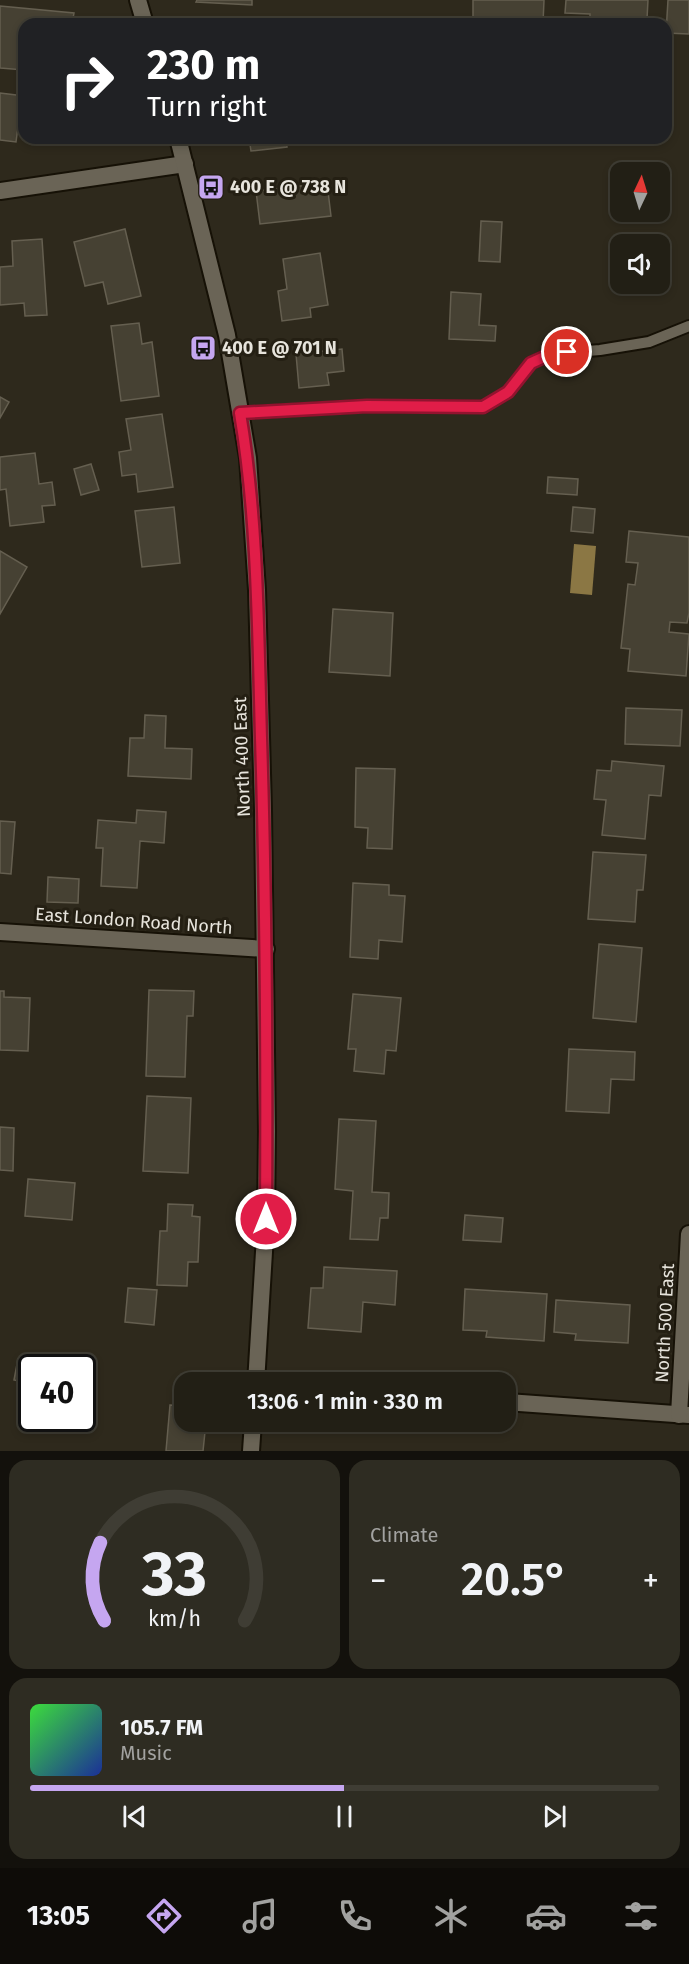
<!DOCTYPE html>
<meta charset="utf-8">
<style>
:root{--surface:#221f15;--page:#2e2c22;--text:#f1f3f6;--muted:#a2a2a0;--line:#3f3d34;--accent:#c5a6f0}
body{margin:0;font-family:"Fira Sans",sans-serif;background:var(--page);color:var(--text);height:100vh;display:flex;flex-direction:column;font-size:22px;white-space:nowrap}
*{box-sizing:border-box;margin:0}
p{font-size:20px;color:var(--muted)}
.icon{flex:none;width:33px;height:33px;fill:none;stroke:currentColor;stroke-width:2;stroke-linecap:round;stroke-linejoin:round}
.map{position:relative;height:1451px;overflow:hidden}
.sheet{display:flex;flex-direction:column;gap:9px;padding:9px;background:#13110c;flex:1}
.sheet>*{flex:none}
.banner{position:absolute;left:18px;top:18px;width:654px;height:126px;border-radius:18px;box-shadow:0 3px 9px #0003,0 0 0 2px var(--line);background:#202124;color:#fff;overflow:hidden}
.needle{width:39px;rotate:4deg}
.fabs{position:absolute;left:610px;top:162px;display:grid;gap:12px}
.fabs a{display:grid;place-items:center;width:60px;height:60px;border-radius:12px;background:var(--surface);box-shadow:0 3px 9px #0003,0 0 0 2px var(--line);font-size:30px}
.speed{position:absolute;left:18px;top:1354px;display:flex;gap:12px;font-size:30px;font-weight:700;text-align:center}
.speed>*{display:grid;place-content:center;width:78px;height:78px;border-radius:50%;background:var(--surface);box-shadow:0 3px 9px #0003,0 0 0 2px var(--line);line-height:1}
.speed .limit{border:3px solid #111;border-radius:9px;background:#fff;color:#111}
.pin{position:absolute;display:grid;place-items:center;width:51px;height:51px;color:#fff;margin:-26px;border:3px solid #fff;border-radius:50%;box-shadow:0 2px 6px #0007}
.me{position:absolute;width:66px;margin:-33px;rotate:0deg;stroke-linejoin:round;filter:drop-shadow(0 0 4px #0008)}
.turn{display:flex;align-items:center;gap:21px;height:126px;padding:0 30px;font-size:27px}
.turn .icon{width:78px;height:78px;stroke-width:2.5}
.turn b{display:block;font-size:42px;line-height:51px}
.big{font-size:45px;font-weight:600;line-height:1.1}
.sheet .widget{flex:1;display:flex;flex-direction:column;justify-content:center;gap:9px;min-width:0;padding:0 21px;border-radius:18px;background:var(--page)}
.sheet .dial{align-items:center;gap:0}
.dial svg{height:156px;overflow:visible;fill:none;stroke:var(--line);stroke-width:7;stroke-linecap:round;text-anchor:middle}
.dial text{fill:var(--text);stroke:none}
.song{display:flex;align-items:center;gap:18px}
.cover{width:72px;height:72px;border-radius:9px;background:linear-gradient(135deg,hsl(120 70% 55%),hsl(230 70% 35%))}
.played{height:6px;border-radius:3px;background:linear-gradient(90deg,var(--accent) 50%,var(--line) 50%)}
.keys{display:flex;justify-content:space-around;direction:ltr}
.heat{display:flex;justify-content:space-between;align-items:center;font-size:33px;direction:ltr}
.sheet .tiles{flex:1;display:grid;gap:9px;grid-template-columns:1fr 1fr}
.widget:last-child{grid-column:span 2}
.trip{position:absolute;left:174px;top:1372px;width:342px;height:60px;border-radius:18px;background:var(--surface);box-shadow:0 3px 9px #0003,0 0 0 2px var(--line);font-weight:600;line-height:60px;text-align:center}
.tabs{display:flex;height:96px;justify-content:space-around;align-items:center;background:#0e0c08;color:var(--muted)}
.tabs .icon{width:42px;height:42px}
.tabs .selected{color:var(--accent)}
.tabs b{font-size:27px;color:var(--text)}
.map>svg:first-child{display:block}
</style>
<div class="map">
<svg width="689" height="1451" viewBox="0 0 689 1451">
<rect width="100%" height="100%" fill="#2e291c"/>
<path fill="#8b7744" d="M574 544 596 546 592 595 570 593Z"/>
<g fill="#464133" stroke="#655f50" stroke-width="1.5">
<path d="M197 0H252V5L196 2Z"/>
<path d="M473 0H544L543 24 473 21Z"/>
<path d="M566 0H648L647 19 623 18 622 24H590V14L565 13Z"/>
<path d="M668 0H689V34L666 33Z"/>
<path d="M0 6 74 13 72 24H24V70L0 68Z"/>
<path d="M0 93 24 96V112L20 111 16 142 0 140Z"/>
<path d="M249 138H286L287 147 251 151Z"/>
<path d="M327 183 331 216 260 224 256 191Z"/>
<path d="M481 221 502 222 500 262 479 261Z"/>
<path d="M125 229 141 296 108 304 103 282 85 286 74 242Z"/>
<path d="M42 239 47 315 25 316 24 303 0 305V267L13 266 12 241Z"/>
<path d="M320 253 328 305 310 308 311 317 282 321 278 291 287 289 283 259Z"/>
<path d="M451 292 481 294 479 325 496 326 495 341 449 339Z"/>
<path d="M139 323 142 344 152 342 159 396 121 401 111 326Z"/>
<path d="M342 349 344 371 327 373 329 385 299 388 296 354Z"/>
<path d="M0 397 9 402 0 418Z"/>
<path d="M162 414 173 487 138 492 136 474 122 476 119 452 131 450 126 419Z"/>
<path d="M35 453 39 484 52 482 55 505 42 506 44 522 10 526 6 489 0 490V457Z"/>
<path d="M91 464 99 490 81 495 74 469Z"/>
<path d="M548 477 578 479 577 495 547 493Z"/>
<path d="M174 507 180 563 142 567 135 511Z"/>
<path d="M573 507 595 509 593 533 571 531Z"/>
<path d="M629 531 689 537V613L687 623 670 622 669 632 689 634 686 676 628 671 630 649 621 648 628 584 635 585 638 563 626 562Z"/>
<path d="M0 551 27 567 0 614Z"/>
<path d="M333 609 393 613 390 676 329 672Z"/>
<path d="M626 708 682 710 680 746 625 744Z"/>
<path d="M145 715 166 716 165 748 192 749 191 779 128 776 130 738H144Z"/>
<path d="M612 761 664 766 661 796 649 795 645 839 602 835 606 800 594 799 597 770 611 771Z"/>
<path d="M356 768 395 769 392 849 367 848 368 828 355 827Z"/>
<path d="M137 810 166 812 164 843 140 841 137 888 101 886 103 848H96L98 820 136 823Z"/>
<path d="M0 821 15 822 11 874 0 873Z"/>
<path d="M593 852 646 855 643 890H637L635 922 588 919Z"/>
<path d="M48 877 79 879 78 903 47 902Z"/>
<path d="M353 883 389 885V895L405 896 402 942 379 940 378 959 350 957Z"/>
<path d="M599 944 642 948 636 1022 593 1018Z"/>
<path d="M149 990 194 991 193 1016H187L185 1077 146 1076Z"/>
<path d="M0 991H4V997L30 998 28 1051 0 1050Z"/>
<path d="M353 994 401 998 396 1051 386 1050 384 1074 354 1071 356 1049H348Z"/>
<path d="M569 1049 635 1052 634 1080 611 1079 609 1113 566 1111Z"/>
<path d="M147 1096 191 1098 188 1173 143 1171Z"/>
<path d="M339 1119 376 1121 372 1192 389 1193 388 1218H380L378 1240 350 1239 353 1191 335 1189Z"/>
<path d="M0 1127 14 1128 13 1171 0 1170Z"/>
<path d="M28 1179 75 1183 72 1220 25 1216Z"/>
<path d="M168 1204 193 1205 192 1216 200 1217 198 1262H188L187 1286 157 1285 160 1231H167Z"/>
<path d="M465 1215 503 1218 501 1242 463 1240Z"/>
<path d="M324 1267 397 1271 395 1305 363 1302 361 1332 308 1328 311 1288H323Z"/>
<path d="M128 1288 157 1290 154 1325 125 1322Z"/>
<path d="M465 1289 547 1294 544 1341 486 1337 487 1331 463 1330Z"/>
<path d="M556 1300 630 1305 628 1343 575 1340 576 1334 554 1332Z"/>
<path d="M18 1359 37 1363 36 1368H32V1384L14 1380Z"/>
<path d="M170 1405 184 1406V1422H206L203 1451H166Z"/>
</g>
<g fill="none" stroke-linecap="round" stroke-linejoin="round">
<defs>
<path id="service" d="M240 413 367 406 484 407 508 392 531 363 551 354 600 350 649 342 689 326"/>
<g id="minor">
<path d="M0 191 185 164"/>
<path d="M0 932 266 949"/>
<path d="M506 1402 689 1415"/>
<path d="M679 1415 689 1234"/>
</g>
<g id="tertiary">
<path d="M138 0 145 24"/>
<path d="M178 138 227 335 248 458 257 590 263 810 267 1131 266 1219 256 1383"/>
<path d="M251 1451 253 1422"/>
</g>
</defs>
<use href="#service" stroke="#161106" stroke-width="14"/>
<use href="#minor" stroke="#161106" stroke-width="20"/>
<use href="#tertiary" stroke="#161106" stroke-width="20"/>
<use href="#service" stroke="#6a6456" stroke-width="10"/>
<use href="#minor" stroke="#6a6456" stroke-width="16"/>
<use href="#tertiary" stroke="#6a6456" stroke-width="16"/>
</g>
<g fill="none" stroke-linecap="round" stroke-linejoin="round">
<defs>
<path id="route" d="M266 1219C267 1059 266 898 261 738 258 630 258 520 240 413L367 406 483 407 508 392 531 363 551 354 567 352"/>
</defs>
<use href="#route" stroke="#92132f" stroke-width="15"/>
<use href="#route" stroke="#e11d48" stroke-width="10"/>
</g>
<defs>
<symbol id="bus-square" viewBox="-11 -11 22 22"><rect x="-9" y="-9" width="18" height="18" rx="4" fill="#c5a6f0" stroke="#241f13"/><path d="M-5-6H5V4H4V6H2V4H-2V6H-4V4H-5ZM-3.5-4V0h7V-4ZM-3.5 1.2v1.5H-2V1.2ZM2 1.2v1.5H3.5V1.2Z" fill="#111"/></symbol>
</defs>
<g fill-rule="evenodd">
<use href="#bus-square" x="196" y="172" width="30" height="30"/>
<use href="#bus-square" x="188" y="333" width="30" height="30"/>
</g>
<g text-anchor="middle" dominant-baseline="central" stroke-width="6" stroke-linejoin="round" paint-order="stroke">
<g font-size="18" font-weight="bold" fill="#e7e4dc" stroke="#241f13" text-anchor="start">
<text x="230" y="187">400 E @ 738 N</text>
<text x="222" y="348">400 E @ 701 N</text>
</g>
<g font-size="18" fill="#e7e4dc" stroke="#241f13">
<text transform="translate(242 757) rotate(-92)">North 400 East</text>
<text transform="translate(134 921) rotate(4)">East London Road North</text>
<text transform="translate(665 1323) rotate(-87)">North 500 East</text>
</g>
</g>
</svg>
<div class="fabs">
<a><svg class="needle" viewBox="-14 -14 28 28"><path d="M0-13l5 13h-10z" fill="#e53935"/><path d="M0 13l5-13h-10z" fill="#a2a2a0"/></svg></a>
<a><svg class="icon" aria-label="sound" viewBox="0 0 24 24"><path d="M4 9h4l5-4v14l-5-4H4zM17 9q2 3 0 6"/></svg></a>
</div>
<div class="speed"><div class="limit">40</div></div>
<div class="pin" style="left:567px;top:352px;background:#d93025"><svg class="icon" aria-label="arrive" viewBox="0 0 24 24"><path d="M6 21V4h12l-3 4 3 4H6"/></svg></div>
<svg class="me" style="left:266px;top:1219px" viewBox="-20 -20 40 40"><circle r="17" fill="#e11d48" stroke="#fff" stroke-width="3"/><path d="M0-11L8 9 0 5-8 9z" fill="#fff"/></svg>
<div class="trip">13:06 · 1 min · 330 m</div>
<div class="banner">
<div class="turn"><svg class="icon" aria-label="right" viewBox="0 0 24 24"><path d="M7 20v-9h11M14 6l5 5-5 5"/></svg><div><b>230 m</b>Turn right</div></div>
</div>
</div>
<section class="sheet">
<div class="tiles">
<div class="widget dial"><svg viewBox="0 0 100 80">
<path d="M14 69A42 42 0 1 1 86 69"/>
<path d="M14 69A42 42 0 0 1 12 29" stroke="#c5a6f0"/>
<text x="50" y="56" font-size="32" font-weight="700">33</text>
<text x="50" y="72" font-size="11">km/h</text>
</svg></div>
<div class="widget"><p>Climate</p>
<div class="heat"><a>−</a><b class="big">20.5°</b><a>+</a></div>
</div>
<div class="widget">
<div class="song"><i class="cover"></i><div><b>105.7 FM</b><p>Music</p></div></div>
<div class="played"></div>
<div class="keys"><svg class="icon" aria-label="previous" viewBox="0 0 24 24"><path d="M18 5L8 12l10 7zM5 5v14"/></svg><svg class="icon" aria-label="pause" viewBox="0 0 24 24"><path d="M8 5v14M16 5v14"/></svg><svg class="icon" aria-label="next" viewBox="0 0 24 24"><path d="M6 5l10 7-10 7zM19 5v14"/></svg></div>
</div>
</div>
</section>
<nav class="tabs">
<b>13:05</b>
<svg class="icon selected" aria-label="directions" viewBox="0 0 24 24"><path d="M12 3l9 9-9 9-9-9zM9 14v-3h6M13 9l2 2-2 2"/></svg>
<svg class="icon" aria-label="music" viewBox="0 0 24 24"><path d="M9 18V5l10-2v13"/><circle cx="6" cy="18" r="3"/><circle cx="16" cy="16" r="3"/></svg>
<svg class="icon" aria-label="phone" viewBox="0 0 24 24"><path d="M5 4h4l2 5-3 2q2 4 5 5l2-3 5 2v4C11 20 4 13 5 4z"/></svg>
<svg class="icon" aria-label="climate" viewBox="0 0 24 24"><path d="M12 3v18M4 7l16 10M4 17L20 7"/></svg>
<svg class="icon" aria-label="car" viewBox="0 0 24 24"><path d="M5 17H2v-5l4-1 3-4h7l3 4 3 1v5h-3M9 17h6M6 11h13"/><circle cx="7" cy="17" r="2"/><circle cx="17" cy="17" r="2"/></svg>
<svg class="icon" aria-label="filters" viewBox="0 0 24 24"><path d="M4 7h16M4 17h16"/><circle cx="9" cy="7" r="2"/><circle cx="15" cy="17" r="2"/></svg>
</nav>
